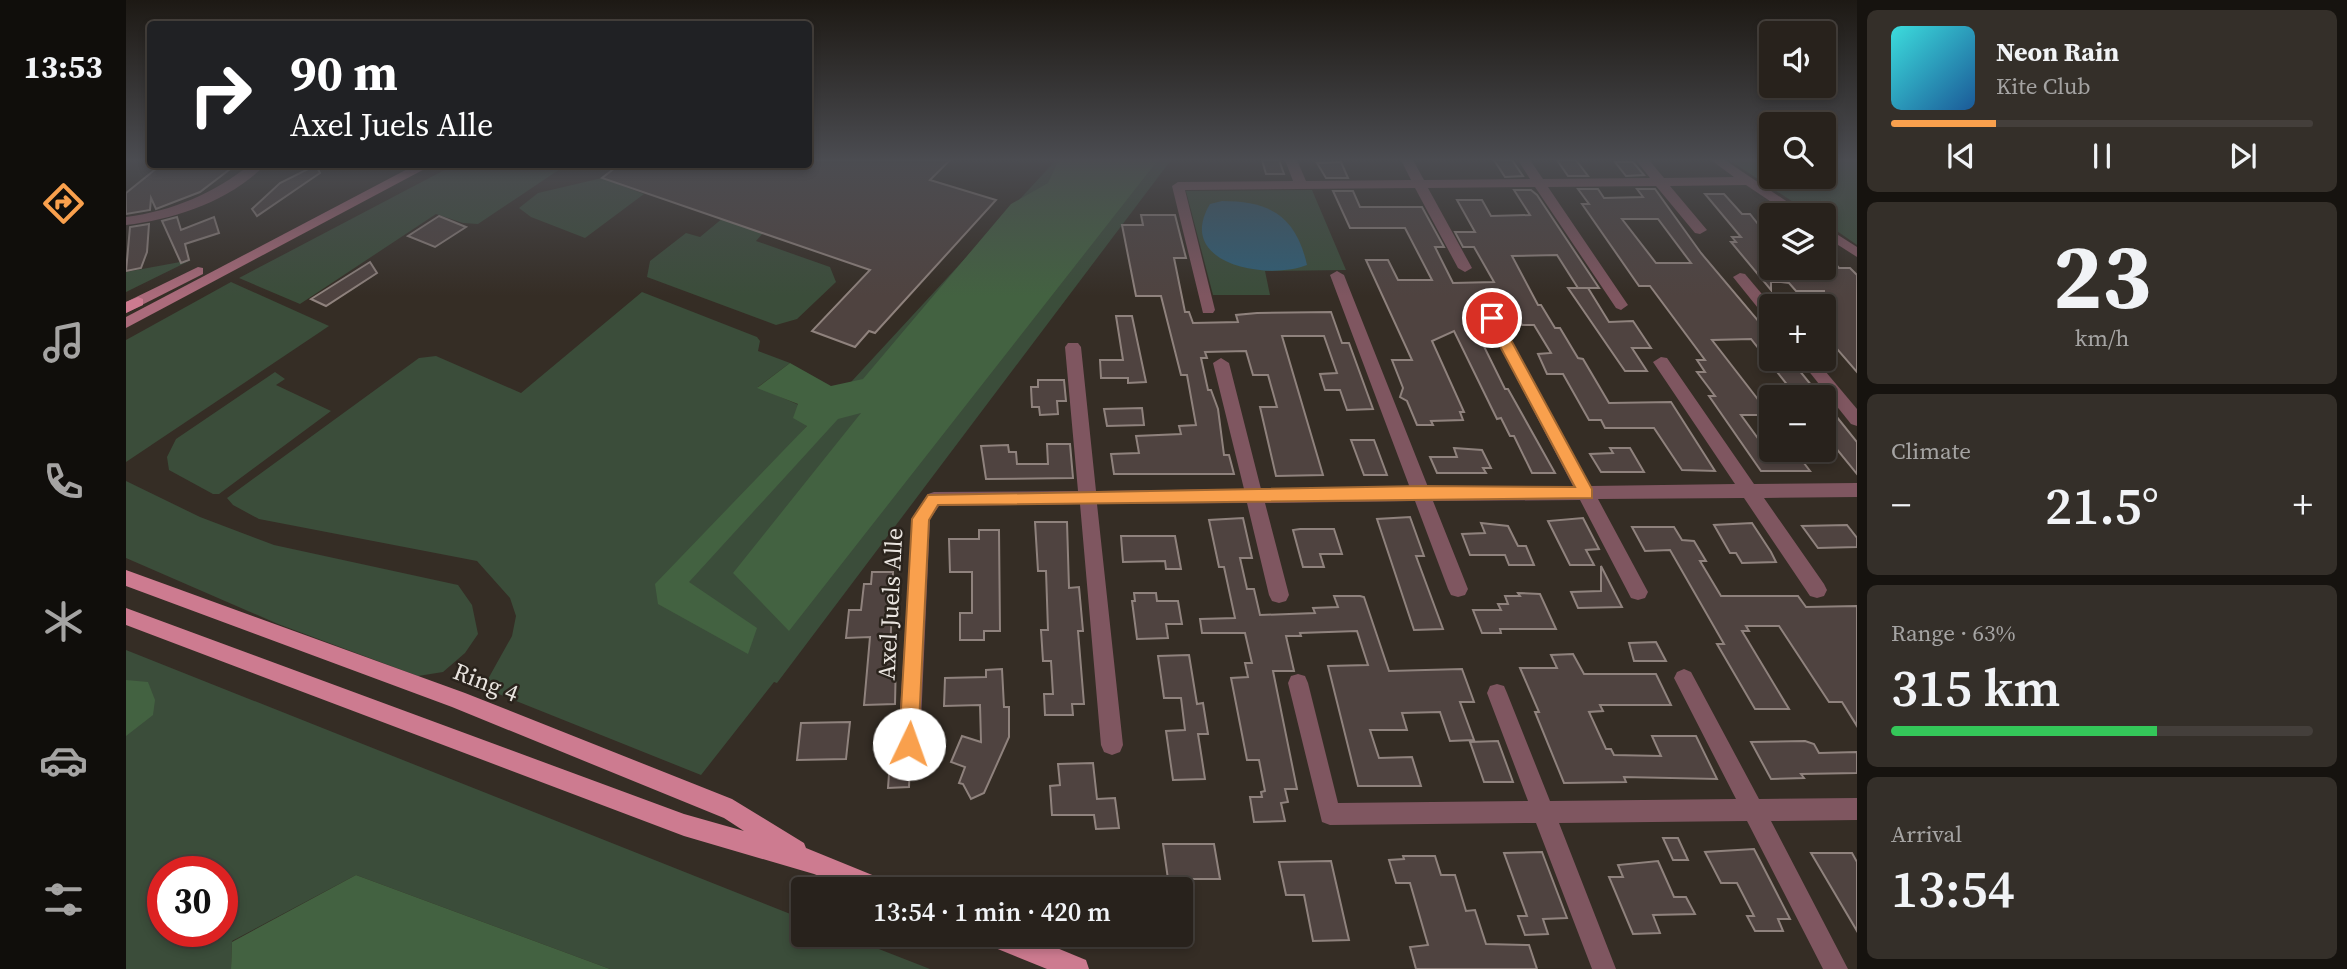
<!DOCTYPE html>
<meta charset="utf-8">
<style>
:root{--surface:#28221c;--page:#342f29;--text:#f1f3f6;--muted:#a5a4a3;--line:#443f3b;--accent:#f9a04d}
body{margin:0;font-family:"Source Serif 4",serif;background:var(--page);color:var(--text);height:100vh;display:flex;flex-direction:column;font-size:26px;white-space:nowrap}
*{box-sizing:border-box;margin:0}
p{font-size:23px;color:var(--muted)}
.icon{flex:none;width:38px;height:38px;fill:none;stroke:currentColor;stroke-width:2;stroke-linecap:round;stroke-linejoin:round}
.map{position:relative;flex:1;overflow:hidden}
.panel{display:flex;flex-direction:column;gap:10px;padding:10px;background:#16130f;width:490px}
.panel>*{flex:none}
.guide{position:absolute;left:21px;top:21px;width:665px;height:147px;border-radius:7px;box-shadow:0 4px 10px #0003,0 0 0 2px var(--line);background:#202124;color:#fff;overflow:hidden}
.tools{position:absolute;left:1633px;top:21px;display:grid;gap:14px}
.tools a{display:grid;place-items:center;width:77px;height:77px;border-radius:7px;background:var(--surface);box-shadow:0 4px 10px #0003,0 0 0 2px var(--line);font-size:35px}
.speed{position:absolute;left:21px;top:856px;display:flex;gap:14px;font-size:35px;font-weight:700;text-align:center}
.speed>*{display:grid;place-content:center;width:91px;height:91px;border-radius:50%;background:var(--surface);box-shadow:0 4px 10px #0003,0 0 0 2px var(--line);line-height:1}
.speed .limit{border:10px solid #d22;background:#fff;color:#111}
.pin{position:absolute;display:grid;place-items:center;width:60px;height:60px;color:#fff;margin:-30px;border:4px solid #fff;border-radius:50%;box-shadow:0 2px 7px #0007}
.me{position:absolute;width:77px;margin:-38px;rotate:3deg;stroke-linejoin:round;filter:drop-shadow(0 0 5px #0008)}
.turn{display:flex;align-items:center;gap:24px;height:147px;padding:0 28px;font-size:32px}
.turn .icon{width:91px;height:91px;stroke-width:2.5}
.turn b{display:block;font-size:49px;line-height:60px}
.big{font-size:52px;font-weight:600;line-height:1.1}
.panel .tile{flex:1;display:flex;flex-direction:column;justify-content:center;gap:10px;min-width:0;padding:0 24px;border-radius:10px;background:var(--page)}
.panel .dial{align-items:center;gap:0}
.dial b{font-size:91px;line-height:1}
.song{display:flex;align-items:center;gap:21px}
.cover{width:84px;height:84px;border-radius:10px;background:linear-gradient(135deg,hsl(180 70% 55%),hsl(210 70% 35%))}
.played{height:7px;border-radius:4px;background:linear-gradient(90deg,var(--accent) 25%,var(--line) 25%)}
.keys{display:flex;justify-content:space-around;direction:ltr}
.heat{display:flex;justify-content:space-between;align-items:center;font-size:38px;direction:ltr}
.charge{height:10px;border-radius:5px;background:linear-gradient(90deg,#34c759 63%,var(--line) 0)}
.trip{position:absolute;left:665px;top:877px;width:402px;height:70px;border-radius:7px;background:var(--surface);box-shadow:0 4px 10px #0003,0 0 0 2px var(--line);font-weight:600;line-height:70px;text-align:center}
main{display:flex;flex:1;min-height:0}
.dock{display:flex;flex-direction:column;width:126px;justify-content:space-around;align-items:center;background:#100e0b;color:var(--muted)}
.dock .icon{width:49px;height:49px}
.dock .selected{color:var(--accent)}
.dock b{font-size:32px;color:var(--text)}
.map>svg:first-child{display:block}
</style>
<main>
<nav class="dock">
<b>13:53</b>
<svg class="icon selected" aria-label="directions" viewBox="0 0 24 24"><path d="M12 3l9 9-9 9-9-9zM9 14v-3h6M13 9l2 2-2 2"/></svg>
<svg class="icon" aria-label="music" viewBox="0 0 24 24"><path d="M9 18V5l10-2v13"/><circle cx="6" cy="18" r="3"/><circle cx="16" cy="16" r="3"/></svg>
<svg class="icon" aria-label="phone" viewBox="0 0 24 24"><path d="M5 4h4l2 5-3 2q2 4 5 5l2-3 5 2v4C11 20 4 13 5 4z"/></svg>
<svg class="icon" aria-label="climate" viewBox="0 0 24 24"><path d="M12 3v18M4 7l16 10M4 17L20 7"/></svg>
<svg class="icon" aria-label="car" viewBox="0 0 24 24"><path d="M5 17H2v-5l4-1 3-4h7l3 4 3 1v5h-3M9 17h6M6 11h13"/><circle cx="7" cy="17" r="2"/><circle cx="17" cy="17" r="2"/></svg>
<svg class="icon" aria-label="filters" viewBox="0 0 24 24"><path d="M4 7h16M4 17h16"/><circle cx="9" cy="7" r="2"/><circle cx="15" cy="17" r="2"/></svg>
</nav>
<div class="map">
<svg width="1731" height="969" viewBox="0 0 1731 969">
<rect width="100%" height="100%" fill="#352d25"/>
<g fill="#3b4d3a" fill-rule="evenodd">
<path d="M930 160H1045L651 683 648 682 575 775 365 691 362 679 386 636 390 616 384 598 351 561 133 519 107 505 101 498 293 358 310 356 395 393 516 292 631 337 634 341 632 351 664 363 632 387 673 405 681 426 582 537Z"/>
<path d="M1603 160H1645V177H1698V160H1731V245L1698 222V215H1687Z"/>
<path d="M328 165H440L352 224 337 223 310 214 174 304 113 278Z"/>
<path d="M476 178 518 194 459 238 405 217 393 208 412 193Z"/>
<path d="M1186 190 1220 270 1139 271 1144 295H1087L1060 191Z"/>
<path d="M597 218 638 232 630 241 704 267 710 282 671 319 650 325 521 277 524 261 560 233 574 237Z"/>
<path d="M65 260 0 292V272Z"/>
<path d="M105 282 203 326 0 462V340Z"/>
<path d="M149 372 159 379 150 385 205 411 93 494H87L43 470 41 457 50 439Z"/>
<path d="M0 481 74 517 148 545 332 585 346 605 352 634 339 653 317 672 292 676 152 624 0 558Z"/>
<path d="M0 650 677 919V934L717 935 804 969H484L230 875 106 941 105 969H0ZM37 872H96V931H37Z"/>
</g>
<g fill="#436241">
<path d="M933 160H1032L663 631 607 573 735 413 712 419 563 582 631 628 622 654 532 604 529 584 681 426 667 418 672 404 631 388 664 363 705 386 737 379 885 204 922 183Z"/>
<path d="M0 680 22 682 29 700 27 715 0 736Z"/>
<path d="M230 875 484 969H105L106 942Z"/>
</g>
<path fill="#305f77" d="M1096 201C1144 201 1170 216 1181 265 1141 281 1048 264 1084 204Z"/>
<g fill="#4f4340" stroke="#8f827d" stroke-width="2" fill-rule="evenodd">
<path d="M682 160H824L804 180 870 200 749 333 743 331 729 347 686 331 744 270 476 178 494 164H682Z"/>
<path d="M1136 160H1153L1158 174H1140Z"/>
<path d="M1368 160H1386L1397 176 1379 177Z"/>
<path d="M1431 160H1450L1462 176H1442Z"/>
<path d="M1215 162 1222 178H1200L1191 163Z"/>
<path d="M1489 162H1507L1518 175 1500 176Z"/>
<path d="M36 164H86L108 166 74 192 30 209 25 198 24 210 0 214V193Z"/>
<path d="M190 165 194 173 131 216 126 209 154 183Z"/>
<path d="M1452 189H1472L1478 198 1517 197 1511 189H1529L1575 253 1645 336V359H1664L1695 397H1671L1625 339 1586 340 1644 415H1615L1639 448 1668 450 1684 471H1635L1583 396H1589L1571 372H1579L1571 360H1579L1524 286H1513L1456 204H1463ZM1496 219H1532L1565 263H1530Z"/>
<path d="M1388 190H1405L1411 195 1473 288H1452L1431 255 1386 256 1412 305H1415L1429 328H1434L1452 358 1457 359 1483 403 1545 402 1589 471 1556 470 1528 428H1479L1475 420H1463L1437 374H1421L1412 354 1425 353 1408 325H1396L1387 308H1339L1379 389H1382L1429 473H1406L1388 436H1384L1375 418 1371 419 1328 331 1306 341 1338 412H1334L1337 420 1305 421 1307 425H1291L1281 401 1274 397 1277 388 1266 360H1286L1240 260H1262L1272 280H1306L1279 228H1224L1207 191H1227L1234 207H1296L1318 247H1309L1327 283 1368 282 1348 247H1337L1329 232H1349L1331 200H1356L1365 216 1404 215Z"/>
<path d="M1579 194H1598L1616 214H1624L1632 224H1645V268H1698V251L1713 268H1724L1731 275V372L1698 334V291H1670L1663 283 1655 282H1645V290L1605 242H1610L1606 237H1615Z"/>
<path d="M1015 215H1049L1060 258H1048L1059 312H1063L1067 323 1112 322 1110 315 1131 313 1205 312 1216 343H1223L1247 409 1221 410 1214 390H1199L1194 374 1211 373 1198 336H1156L1197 475 1150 476 1134 407H1151L1142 375H1127L1120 351 1079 352 1081 358H1075L1082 390H1085L1092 409 1098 455H1103L1108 474H988L985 454 1013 453 1010 436 1055 434 1053 426 1070 425 1061 375H1055L1035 296H1010L996 225H1017Z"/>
<path d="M313 216 340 227 309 247 282 236Z"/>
<path d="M51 217 55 230 88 217 93 233 59 244 63 260 55 263 36 221Z"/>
<path d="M23 224 21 252 15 268 0 271 4 227Z"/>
<path d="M244 262 251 273 200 306 185 299Z"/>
<path d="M1442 288H1462L1483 322 1507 321 1525 348H1506L1521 371H1499Z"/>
<path d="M990 316H1006L1020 382 1002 383V378H975L974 360H997Z"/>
<path d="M912 380H938L940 401H931L932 414 914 415 913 407H906L905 387H912Z"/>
<path d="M1698 401 1731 442V474L1705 442H1698Z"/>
<path d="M1016 408 1018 425 981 426 978 409Z"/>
<path d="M1225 440H1248L1261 475H1238Z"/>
<path d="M921 444H944L947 478 860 479 855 446 882 445 883 452H890L891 464H922Z"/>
<path d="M1328 448 1356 450 1365 468H1357L1360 473H1311L1304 457H1331Z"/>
<path d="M1484 448H1504L1518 472H1475L1464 454 1487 453Z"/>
<path d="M1284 517 1298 556H1290L1317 629 1288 630 1251 519Z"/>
<path d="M1117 518 1126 558H1114L1121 589H1128L1134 615 1189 613 1187 608 1212 607 1208 596H1234L1238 597 1263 671 1336 669 1348 702H1334L1348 740 1324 741 1314 712 1276 713 1281 730H1244L1253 758 1286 757 1295 786H1232L1202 666 1242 665 1231 631 1174 633 1175 636H1160L1168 671H1147L1171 789H1159L1162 802 1155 803 1159 821 1128 822 1124 797H1136L1135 792 1139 791 1133 760H1121L1105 678 1122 677 1119 663H1126L1119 633H1076L1074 619 1109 618 1098 567H1093L1083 520Z"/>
<path d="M1457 518 1473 549 1460 550 1468 565H1444L1422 521Z"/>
<path d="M909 522H941L943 588 953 587 957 631H952L958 704H946L947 715H919L918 694H927L925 661H917L915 630H922L920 571H912Z"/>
<path d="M1355 523 1382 526 1392 546H1400L1408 565H1383L1379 555H1344L1336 534 1359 533Z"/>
<path d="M1626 523 1645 552 1650 562 1616 563 1610 553H1604L1588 525Z"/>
<path d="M1721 525 1731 538V547L1692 548 1676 526Z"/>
<path d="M1506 527H1548L1556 540 1568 541 1580 561H1574L1595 596H1672L1680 607 1731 606V726L1716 702H1703L1653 626H1620L1623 631H1616L1663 709H1629L1591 644H1598L1544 550 1519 551Z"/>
<path d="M1174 529H1208L1216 554H1194L1198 567H1177L1167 530Z"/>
<path d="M853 530H873L874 631H858V640H834V613H846V572H824L823 539H853Z"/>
<path d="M995 536H1049L1055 569H1040L1039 561 997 562Z"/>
<path d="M1475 566 1496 607 1452 608 1445 592 1475 591Z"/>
<path d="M746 572H767L764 658H770L769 704 738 705 744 637 720 638 723 610H735L738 584H745Z"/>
<path d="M1008 593H1030L1031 601H1052L1056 624H1040L1042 638 1011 639 1006 601H1009Z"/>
<path d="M1392 593 1414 594 1430 629H1374L1375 633H1356L1347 610H1375L1372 604H1382L1379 596H1394Z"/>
<path d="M1530 642 1540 661H1508L1503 643Z"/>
<path d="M1447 654 1458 674H1530L1545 705H1474L1477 711 1463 712 1480 749H1485L1488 755 1535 756 1526 736H1570L1591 779 1498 777 1500 782 1438 783 1409 712H1413L1394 668H1431L1425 655Z"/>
<path d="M1063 655 1071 704 1077 703 1082 734H1072L1079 779 1047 780 1040 731 1059 730 1055 698H1038L1032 656Z"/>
<path d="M876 669 878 707H883V737L858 793 845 799 837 784 833 783 839 767 825 762 836 736 855 742 854 705 818 706 819 678 860 677V670Z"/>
<path d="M724 722 720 759 671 760 675 723Z"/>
<path d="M1372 741 1387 782H1358L1344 742Z"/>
<path d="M1679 741 1688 744 1693 753 1731 752V773L1675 774 1678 778 1645 779 1625 742Z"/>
<path d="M764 760H784L783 787 762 788Z"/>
<path d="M967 763 971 799 989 798 993 828 970 829 968 815H926L924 786 934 785 932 764Z"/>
<path d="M1537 838H1552L1562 860H1547Z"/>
<path d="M1037 844H1088L1094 879H1042Z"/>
<path d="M1628 849 1664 919H1652L1657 931H1629L1621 916H1628L1611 883H1595L1579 852Z"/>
<path d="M1416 852 1441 918 1417 919 1422 934 1399 935 1392 916H1401L1378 853Z"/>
<path d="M1685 853H1726L1731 862V931Z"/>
<path d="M1277 856H1309L1315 875H1329L1340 911 1349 910 1360 944 1403 945 1411 969H1290L1284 947 1302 945 1284 883H1270L1263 860 1278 859Z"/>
<path d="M1205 861 1223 940 1187 941 1178 895H1160L1153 862Z"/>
<path d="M1532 861 1548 897H1560L1569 914 1527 915 1534 933 1507 934 1483 877H1497L1492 865Z"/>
</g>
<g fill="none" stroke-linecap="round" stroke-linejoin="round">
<g fill="#7f5660" fill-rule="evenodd">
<path d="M1159 160H1171L1180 181 1285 180 1275 160H1287L1298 180 1404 179 1392 160H1404L1417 179 1524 178 1510 160H1523L1538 178 1608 177 1585 160H1599L1681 215H1665L1620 185 1544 186 1581 230 1574 234 1569 233 1530 186 1422 187 1502 305 1495 310 1490 308 1409 187 1302 188 1346 268 1339 272 1332 268 1289 188 1059 190 1089 310 1087 313H1077L1046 186 1052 182 1167 181Z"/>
<path d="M125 164H140C104 201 49 219 0 225V217C47 211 88 193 125 164Z"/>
<path d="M1698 226 1731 247V257L1698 236Z"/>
<path d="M1211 271 1218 275 1302 487 1447 486 1359 318 1366 313 1373 318 1464 486 1609 484 1527 362 1535 357 1541 358 1628 484 1731 483V497L1638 498 1698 584 1701 590 1698 596 1691 598 1684 596 1618 498 1472 499 1522 592 1519 598 1512 600 1505 598 1454 500 1307 501 1342 589 1339 595 1332 597 1325 595 1322 589 1289 501 1139 503 1163 595 1160 601 1153 603 1146 601 1143 595 1121 503 971 504 997 745 994 752 986 755 978 752 975 745 954 504 813 506 804 519 794 744 791 751 783 754 775 751 772 744 786 518 802 494 808 492 952 491 939 347 942 343H952L955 347 970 491 1118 489 1087 363 1095 358 1103 363 1135 489 1284 488 1204 275Z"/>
<path d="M1614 273 1619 274 1646 306 1645 320 1640 318 1607 277Z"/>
<path d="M1673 359H1689L1731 409V426L1725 424Z"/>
<path d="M1558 669 1565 672 1633 799 1731 798V820L1645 821 1722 969H1697L1621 821 1433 823 1490 969H1466L1410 823 1204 825 1196 822 1162 683 1165 676 1172 674 1179 676 1182 683 1212 803 1402 801 1361 693 1364 686 1371 684 1378 686 1381 693 1424 801 1610 799 1548 678 1551 672Z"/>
</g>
<g fill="#ab6b7b" fill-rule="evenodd">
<path d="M291 164H308L0 328V317Z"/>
<path d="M72 267 77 268V274L0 313V302Z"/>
</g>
<g fill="#cd7b90" fill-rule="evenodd">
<path d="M12 297 17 299V305L0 313V302Z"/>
<path d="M0 570 339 693 606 799 678 843 680 848 761 881 765 889H725L688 874 558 836 0 625V608L558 814 618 831 598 818 326 707 0 586Z"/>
<path d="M854 934H897L960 960 963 969H921L857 943Z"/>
</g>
</g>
<linearGradient id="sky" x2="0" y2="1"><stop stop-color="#1d1914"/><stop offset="0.54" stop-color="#4b4c51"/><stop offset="1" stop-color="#4b4c51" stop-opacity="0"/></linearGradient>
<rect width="1731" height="296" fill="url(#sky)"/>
<path fill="#f9a04d" stroke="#a26832" stroke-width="2" d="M1366 313 1373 318 1466 489V498L812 505 803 520 792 744 790 751 783 753 776 751 773 744 786 519 802 495 1295 486 1449 487 1359 318Z"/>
<g text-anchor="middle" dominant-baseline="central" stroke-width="5" stroke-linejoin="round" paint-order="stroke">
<g font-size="24" fill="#e9e4df" stroke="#2a231c">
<text transform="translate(764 604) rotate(-87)">Axel Juels Alle</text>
<text transform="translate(360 682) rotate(21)">Ring 4</text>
</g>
</g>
</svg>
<div class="tools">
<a><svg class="icon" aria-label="sound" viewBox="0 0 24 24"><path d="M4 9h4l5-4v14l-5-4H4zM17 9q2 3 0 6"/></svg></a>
<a><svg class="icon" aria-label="search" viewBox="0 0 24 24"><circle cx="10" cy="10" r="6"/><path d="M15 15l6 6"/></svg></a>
<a><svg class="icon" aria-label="layers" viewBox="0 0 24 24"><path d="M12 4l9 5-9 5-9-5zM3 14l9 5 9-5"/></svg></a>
<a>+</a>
<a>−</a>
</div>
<div class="speed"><div class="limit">30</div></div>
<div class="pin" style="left:1366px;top:318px;background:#d93025"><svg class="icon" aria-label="arrive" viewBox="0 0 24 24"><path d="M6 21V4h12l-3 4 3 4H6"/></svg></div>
<svg class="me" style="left:783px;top:744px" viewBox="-20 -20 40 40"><circle r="19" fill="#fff"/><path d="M0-13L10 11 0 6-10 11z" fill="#f9a04d"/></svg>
<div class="trip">13:54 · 1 min · 420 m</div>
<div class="guide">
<div class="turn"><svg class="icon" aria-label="right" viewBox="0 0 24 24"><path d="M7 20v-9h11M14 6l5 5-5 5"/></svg><div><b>90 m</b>Axel Juels Alle</div></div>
</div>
</div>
<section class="panel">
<div class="tile">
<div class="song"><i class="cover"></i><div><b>Neon Rain</b><p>Kite Club</p></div></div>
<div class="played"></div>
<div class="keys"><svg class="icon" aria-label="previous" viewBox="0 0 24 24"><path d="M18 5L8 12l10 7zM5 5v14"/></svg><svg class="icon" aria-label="pause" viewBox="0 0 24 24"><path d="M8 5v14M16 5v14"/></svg><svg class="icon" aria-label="next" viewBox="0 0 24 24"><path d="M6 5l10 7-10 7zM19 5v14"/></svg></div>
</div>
<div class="tile dial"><b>23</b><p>km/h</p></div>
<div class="tile"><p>Climate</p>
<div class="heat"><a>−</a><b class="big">21.5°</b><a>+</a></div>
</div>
<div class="tile"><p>Range · 63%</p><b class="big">315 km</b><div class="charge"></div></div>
<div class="tile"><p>Arrival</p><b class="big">13:54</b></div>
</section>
</main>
